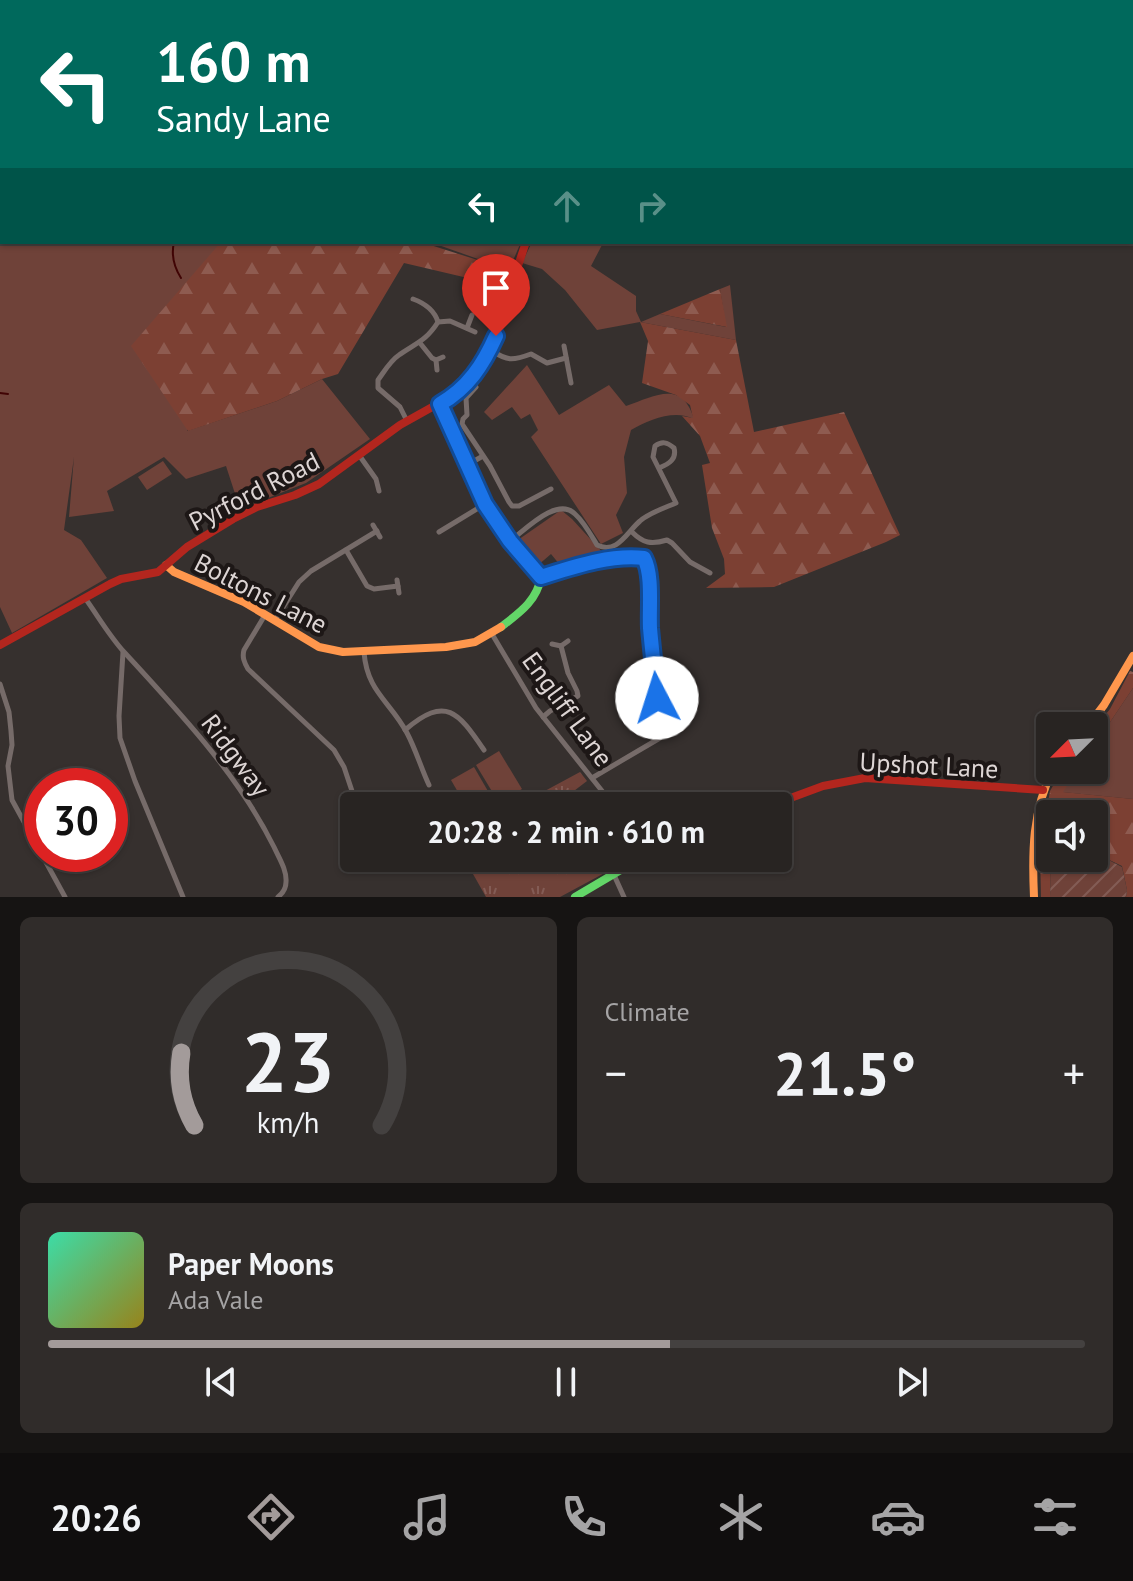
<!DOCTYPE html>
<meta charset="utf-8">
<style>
:root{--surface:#282422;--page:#302c2a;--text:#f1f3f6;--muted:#a5a4a5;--line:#444140;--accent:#a39b9a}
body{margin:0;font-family:"PT Sans",sans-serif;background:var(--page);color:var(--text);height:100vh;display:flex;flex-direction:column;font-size:30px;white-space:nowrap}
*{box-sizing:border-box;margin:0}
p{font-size:26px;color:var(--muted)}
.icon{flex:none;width:44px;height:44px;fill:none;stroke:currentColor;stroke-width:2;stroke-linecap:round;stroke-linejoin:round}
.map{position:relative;height:897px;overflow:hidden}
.details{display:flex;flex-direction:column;gap:20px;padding:20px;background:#161413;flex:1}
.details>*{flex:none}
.hud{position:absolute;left:0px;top:0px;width:1134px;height:244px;box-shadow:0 2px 6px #0004,0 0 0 2px var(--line);background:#00695c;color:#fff;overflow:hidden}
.needle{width:52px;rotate:246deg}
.tools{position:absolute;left:1036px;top:712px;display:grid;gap:16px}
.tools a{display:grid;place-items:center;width:72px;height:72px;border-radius:8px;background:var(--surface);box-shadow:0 2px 6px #0004,0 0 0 2px var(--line);font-size:40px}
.speed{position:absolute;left:24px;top:768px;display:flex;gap:16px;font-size:40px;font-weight:700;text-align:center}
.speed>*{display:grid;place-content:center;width:104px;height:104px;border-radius:50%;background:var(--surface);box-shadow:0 2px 6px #0004,0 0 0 2px var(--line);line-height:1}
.speed .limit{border:12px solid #d22;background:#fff;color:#111}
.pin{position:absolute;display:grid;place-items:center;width:68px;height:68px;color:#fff;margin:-82px -34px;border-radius:50% 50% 50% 0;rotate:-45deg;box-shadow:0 0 8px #0007}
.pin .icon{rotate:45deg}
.me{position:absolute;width:88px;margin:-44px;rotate:355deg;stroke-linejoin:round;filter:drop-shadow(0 0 6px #0008)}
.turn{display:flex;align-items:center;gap:28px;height:168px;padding:0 24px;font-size:36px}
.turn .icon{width:104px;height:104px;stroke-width:2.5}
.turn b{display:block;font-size:56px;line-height:68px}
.lanes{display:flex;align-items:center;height:76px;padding:0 24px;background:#0003;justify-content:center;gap:40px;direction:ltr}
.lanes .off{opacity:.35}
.big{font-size:60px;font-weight:800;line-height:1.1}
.details .widget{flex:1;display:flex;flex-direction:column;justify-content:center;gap:12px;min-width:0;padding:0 28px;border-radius:12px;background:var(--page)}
.details .dial{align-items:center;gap:0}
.dial svg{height:208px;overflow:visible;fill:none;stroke:var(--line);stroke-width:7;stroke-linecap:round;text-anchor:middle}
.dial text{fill:var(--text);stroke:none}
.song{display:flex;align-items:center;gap:24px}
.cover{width:96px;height:96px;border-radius:12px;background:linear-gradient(135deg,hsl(160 70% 55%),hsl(50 70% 35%))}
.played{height:8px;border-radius:4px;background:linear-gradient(90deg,var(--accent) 60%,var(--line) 60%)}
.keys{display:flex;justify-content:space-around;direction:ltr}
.heat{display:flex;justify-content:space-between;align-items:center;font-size:44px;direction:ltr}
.details .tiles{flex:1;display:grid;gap:20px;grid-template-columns:1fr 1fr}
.widget:last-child{grid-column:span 2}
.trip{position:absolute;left:340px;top:792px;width:452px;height:80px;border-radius:8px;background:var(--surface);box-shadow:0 2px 6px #0004,0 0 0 2px var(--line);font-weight:800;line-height:80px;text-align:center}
.menu{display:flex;height:128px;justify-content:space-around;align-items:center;background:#100e0e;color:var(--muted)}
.menu .icon{width:56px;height:56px}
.menu .on{color:var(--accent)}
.menu b{font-size:36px;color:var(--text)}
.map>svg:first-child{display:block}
</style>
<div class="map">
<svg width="1133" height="897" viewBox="0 0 1133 897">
<defs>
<pattern id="forest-firs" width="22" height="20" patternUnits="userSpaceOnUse" patternTransform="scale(2)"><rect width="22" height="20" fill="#7c4033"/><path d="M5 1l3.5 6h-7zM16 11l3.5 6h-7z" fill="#8e5b50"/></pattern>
<pattern id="park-tufts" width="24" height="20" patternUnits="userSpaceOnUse" patternTransform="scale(2)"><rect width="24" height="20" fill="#6f4239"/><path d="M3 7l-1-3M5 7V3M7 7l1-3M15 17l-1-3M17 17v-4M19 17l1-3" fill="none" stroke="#835c55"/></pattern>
<pattern id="garden-furrows" width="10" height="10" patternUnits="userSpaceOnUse" patternTransform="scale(2)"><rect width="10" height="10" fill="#6f4239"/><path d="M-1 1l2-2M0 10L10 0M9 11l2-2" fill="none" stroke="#835c55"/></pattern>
</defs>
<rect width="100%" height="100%" fill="#36302e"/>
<g fill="#6f4239">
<path d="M371 0H533L535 2H373Z"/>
<path d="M2 83V242H232L187 431 277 401 322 379 370 439 306 483 240 509 226 466 186 479 164 457 107 491 114 511 69 517 74 457 64 530 81 540 107 578 12 633 0 607V84Z"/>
<path d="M430 242H521L509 270Z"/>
<path d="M532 242H598L602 245 591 266 636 296V311L641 322 660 314 726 327 720 289 730 285 736 340 640 322 597 330 565 290 542 269 522 263Z"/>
<path d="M527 365 559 415 609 385 626 406C655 396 682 379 694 419 674 409 649 420 631 430L624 457 627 493 616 515 623 533 601 544 531 437 538 430 530 414 521 419 512 407 492 420 484 412Z"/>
<path d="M163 461 172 474 147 490 138 477Z"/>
<path d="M561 510 572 519 604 554 560 565 551 554 537 566 515 542Z"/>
<path d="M1133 688V799L1062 792 1078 770H1094V746Z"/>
<path d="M499 751 522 789 499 803 476 765Z"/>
<path d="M474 767 496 805 494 806H466L451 780Z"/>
</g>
<g fill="url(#forest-firs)">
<path d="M221 242H421L509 270 506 287 404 263 338 374 322 379 277 401 188 431 131 346Z"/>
<path d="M720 289 727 327 660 314Z"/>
<path d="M640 322 736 340 754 432 844 412 900 535 886 542 774 587 706 588 725 574 724 559 712 528 702 465 710 463 700 436 682 416 693 418 690 405 676 395 642 383 648 341Z"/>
<path d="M1130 671 1133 672V688L1094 746V729L1110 709Z"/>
<path d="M1062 770H1078L1063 792 1133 799V897H1126L1127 890 1122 866 1101 856 1094 857V814H1050V858H1080L1051 861 1050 897H1041L1040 850 1050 791Z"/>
</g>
<g fill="url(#park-tufts)">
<path d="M580 772 587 781 566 797 571 806H517Z"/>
<path d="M464 858H605L612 869 560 897H486Z"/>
</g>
<path fill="url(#garden-furrows)" d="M1101 856 1122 867 1127 890 1126 897H1050L1051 861Z"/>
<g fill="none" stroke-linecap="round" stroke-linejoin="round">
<g stroke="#400404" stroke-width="2">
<path d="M235 0 236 2"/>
<path d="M136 2 139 0"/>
<path d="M0 80 2 79"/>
<path d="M174 242C171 255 174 267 181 278"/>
<path d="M0 393 8 394"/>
</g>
<g stroke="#766b69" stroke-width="5">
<path d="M356 0 358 2"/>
<path d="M794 0 795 2"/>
<path d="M662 2 664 0"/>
<path d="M413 299C424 303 434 309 438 322L450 321 475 332"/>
<path d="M467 328 472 315"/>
<path d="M420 343 432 358 436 360"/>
<path d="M564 346 571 383"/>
<path d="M490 350C508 361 512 361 531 354L547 363 566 358"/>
<path d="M437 370 436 360 443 357"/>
<path d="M476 387 466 398 467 415 463 419 462 424 490 466 509 502 512 506H519L551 489"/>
<path d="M407 421 400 407 378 388V380C384 372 390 361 399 355 416 343 426 341 438 322"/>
<path d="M359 455 376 479 379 491"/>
<path d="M467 465 483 456"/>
<path d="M373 525 380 537"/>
<path d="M439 532 485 504"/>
<path d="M632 532C643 543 651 545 667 540L672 543 690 562 710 573"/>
<path d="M510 541C525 530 557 496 575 514 584 522 591 535 597 545 617 555 627 532 640 521 649 513 664 508 676 503L653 457 655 446C662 441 667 442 674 448 677 459 669 464 659 468"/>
<path d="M346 550 367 586 374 589 398 586"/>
<path d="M541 577C573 567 610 554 644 558L647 561 650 627 660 738 592 778"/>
<path d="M397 580 399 593"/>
<path d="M85 598C98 616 110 637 125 653 179 712 238 774 274 847 279 858 287 870 286 882 286 889 283 893 278 897"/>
<path d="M265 615 244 650C242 657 244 662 248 669L334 750 344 767 357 806"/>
<path d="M275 620 299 582 311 571 377 531"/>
<path d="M492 634 536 708 614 806"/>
<path d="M552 644 561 646 568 641"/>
<path d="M123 652 119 716 120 738 135 781 183 897"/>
<path d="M364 652C367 692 390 701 407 733 416 750 421 768 429 785"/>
<path d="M0 684 9 712 11 731 12 745 8 766 12 800 65 897"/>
<path d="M543 717 550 711 578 696 577 691 568 673 561 646"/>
<path d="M405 730C446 695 458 712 484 750"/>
<path d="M614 875 624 897"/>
</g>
<g stroke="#63d668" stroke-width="8">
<path d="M440 404 485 504 510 541 541 577C537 601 519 613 501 627"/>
<path d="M575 897 641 858"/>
</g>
<g stroke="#ff974d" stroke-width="8">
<path d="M166 565 174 572 244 602 319 647 343 652 446 647 475 642 501 627"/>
<path d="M1088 726 1104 705 1133 656"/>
<path d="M1034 897C1032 853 1032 810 1053 770"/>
</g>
<g stroke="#b3261e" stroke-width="8">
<path d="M0 645 110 584 121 579 158 572 187 547 233 519 257 507 295 495 319 484 400 425 452 396 474 375 489 352 526 242"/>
<path d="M769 806 823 786 865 778 1043 790"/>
</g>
</g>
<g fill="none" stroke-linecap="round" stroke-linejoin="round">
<defs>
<path id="route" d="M496 336C483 365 468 388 440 404L485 504 510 541 541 577C573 567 610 554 644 558 653 575 649 608 650 628 652 651 655 675 657 698"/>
</defs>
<use href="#route" stroke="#114b97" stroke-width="20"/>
<use href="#route" stroke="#1a73e8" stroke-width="14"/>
</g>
<g text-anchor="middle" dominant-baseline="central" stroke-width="8" stroke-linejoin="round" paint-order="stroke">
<g font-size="26" fill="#ddd5d4" stroke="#1d1716">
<text transform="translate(254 491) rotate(-27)">Pyrford Road</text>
<text transform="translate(261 593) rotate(27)">Boltons Lane</text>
<text transform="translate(568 709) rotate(54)">Engliff Lane</text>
<text transform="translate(236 755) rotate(53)">Ridgway</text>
<text transform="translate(929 765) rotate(3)">Upshot Lane</text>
</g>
</g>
</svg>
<div class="tools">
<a><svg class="needle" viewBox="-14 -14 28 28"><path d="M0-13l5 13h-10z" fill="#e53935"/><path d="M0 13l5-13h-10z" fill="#a5a4a5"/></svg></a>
<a><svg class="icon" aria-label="sound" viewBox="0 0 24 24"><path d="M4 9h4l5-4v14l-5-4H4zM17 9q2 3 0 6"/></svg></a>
</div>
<div class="speed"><div class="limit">30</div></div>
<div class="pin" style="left:496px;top:336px;background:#d93025"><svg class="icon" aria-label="arrive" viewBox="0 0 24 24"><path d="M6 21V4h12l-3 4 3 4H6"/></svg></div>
<svg class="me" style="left:657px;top:698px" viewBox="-20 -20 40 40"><circle r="19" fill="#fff"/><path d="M0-13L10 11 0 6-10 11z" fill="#1a73e8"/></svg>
<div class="trip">20:28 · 2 min · 610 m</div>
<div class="hud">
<div class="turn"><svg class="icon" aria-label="left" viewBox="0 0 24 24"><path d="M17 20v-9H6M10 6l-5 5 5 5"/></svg><div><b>160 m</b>Sandy Lane</div></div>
<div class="lanes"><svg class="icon" aria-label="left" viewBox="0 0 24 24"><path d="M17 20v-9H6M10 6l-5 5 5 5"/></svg><svg class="icon off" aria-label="ahead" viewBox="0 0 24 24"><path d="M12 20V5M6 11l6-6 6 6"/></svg><svg class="icon off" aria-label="right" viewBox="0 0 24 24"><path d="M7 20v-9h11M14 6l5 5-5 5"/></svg></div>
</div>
</div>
<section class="details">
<div class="tiles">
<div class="widget dial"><svg viewBox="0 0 100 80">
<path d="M14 69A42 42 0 1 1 86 69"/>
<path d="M14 69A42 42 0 0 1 9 41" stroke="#a39b9a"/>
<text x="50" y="56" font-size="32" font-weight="700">23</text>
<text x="50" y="72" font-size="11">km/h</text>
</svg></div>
<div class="widget"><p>Climate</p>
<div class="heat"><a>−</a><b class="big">21.5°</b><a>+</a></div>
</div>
<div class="widget">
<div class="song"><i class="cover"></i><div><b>Paper Moons</b><p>Ada Vale</p></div></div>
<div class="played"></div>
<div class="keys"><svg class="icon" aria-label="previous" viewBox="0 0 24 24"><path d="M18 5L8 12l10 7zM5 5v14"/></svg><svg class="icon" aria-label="pause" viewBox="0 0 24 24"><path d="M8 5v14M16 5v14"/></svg><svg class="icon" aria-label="next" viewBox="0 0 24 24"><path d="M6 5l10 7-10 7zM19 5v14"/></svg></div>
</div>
</div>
</section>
<nav class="menu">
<b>20:26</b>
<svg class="icon on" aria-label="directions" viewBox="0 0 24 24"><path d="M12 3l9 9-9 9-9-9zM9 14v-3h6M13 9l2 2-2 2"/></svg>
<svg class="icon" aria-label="music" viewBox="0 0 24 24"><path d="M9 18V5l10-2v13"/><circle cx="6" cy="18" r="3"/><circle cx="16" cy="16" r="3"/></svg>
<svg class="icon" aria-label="phone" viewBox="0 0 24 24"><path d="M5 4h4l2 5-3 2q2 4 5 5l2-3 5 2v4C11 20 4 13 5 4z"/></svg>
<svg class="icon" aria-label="climate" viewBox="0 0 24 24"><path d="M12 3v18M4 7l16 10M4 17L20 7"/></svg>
<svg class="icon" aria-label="car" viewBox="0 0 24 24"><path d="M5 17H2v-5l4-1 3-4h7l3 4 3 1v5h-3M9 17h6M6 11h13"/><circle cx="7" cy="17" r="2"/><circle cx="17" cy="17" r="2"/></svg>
<svg class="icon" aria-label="filters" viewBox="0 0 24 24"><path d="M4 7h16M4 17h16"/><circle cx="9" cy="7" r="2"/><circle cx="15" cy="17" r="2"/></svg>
</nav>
